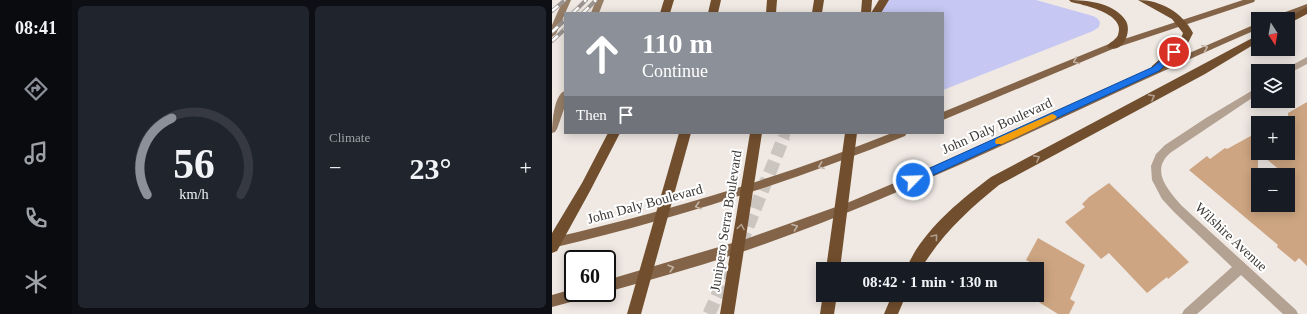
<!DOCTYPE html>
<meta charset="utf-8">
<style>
:root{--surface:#171b24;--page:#20242c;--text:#f1f3f6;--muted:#9ea1a6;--line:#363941;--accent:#8c9099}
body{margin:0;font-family:Georgia,serif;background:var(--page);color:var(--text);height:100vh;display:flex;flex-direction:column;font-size:15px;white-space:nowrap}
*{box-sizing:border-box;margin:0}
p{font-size:13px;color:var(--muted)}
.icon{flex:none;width:22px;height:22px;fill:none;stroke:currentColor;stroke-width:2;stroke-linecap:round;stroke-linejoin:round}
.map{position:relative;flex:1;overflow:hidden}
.side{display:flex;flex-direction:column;gap:6px;padding:6px;background:#0d0f14;width:480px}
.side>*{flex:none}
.hud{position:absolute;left:12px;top:12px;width:380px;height:122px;border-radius:0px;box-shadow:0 2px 10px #0003;background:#8c9099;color:#fff;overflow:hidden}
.needle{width:26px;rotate:169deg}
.controls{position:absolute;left:699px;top:12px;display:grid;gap:8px}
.controls a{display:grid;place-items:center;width:44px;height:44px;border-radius:0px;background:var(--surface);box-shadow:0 2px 10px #0003;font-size:20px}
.speed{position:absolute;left:12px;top:250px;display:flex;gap:8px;font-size:20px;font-weight:700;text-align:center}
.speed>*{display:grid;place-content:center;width:52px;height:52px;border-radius:50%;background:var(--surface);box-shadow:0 2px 10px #0003;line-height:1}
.speed .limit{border:2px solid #111;border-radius:6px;background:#fff;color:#111}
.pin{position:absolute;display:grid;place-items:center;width:34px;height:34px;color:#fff;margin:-17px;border:2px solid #fff;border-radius:50%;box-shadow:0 1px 4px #0007}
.me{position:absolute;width:44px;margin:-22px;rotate:66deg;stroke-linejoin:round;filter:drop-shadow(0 0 3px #0008)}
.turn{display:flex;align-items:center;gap:14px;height:84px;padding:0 12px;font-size:18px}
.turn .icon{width:52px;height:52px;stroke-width:2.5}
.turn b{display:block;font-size:28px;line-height:34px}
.then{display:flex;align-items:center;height:38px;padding:0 12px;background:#0003;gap:8px;font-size:15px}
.big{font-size:30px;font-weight:700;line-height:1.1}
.side .tile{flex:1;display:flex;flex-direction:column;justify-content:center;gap:6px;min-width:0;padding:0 14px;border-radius:6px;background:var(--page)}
.side .dial{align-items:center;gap:0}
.dial svg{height:104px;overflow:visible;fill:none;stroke:var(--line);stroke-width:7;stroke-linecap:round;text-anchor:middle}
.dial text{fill:var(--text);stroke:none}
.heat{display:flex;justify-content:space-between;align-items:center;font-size:22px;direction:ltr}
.side .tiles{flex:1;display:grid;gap:6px;grid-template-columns:repeat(2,1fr)}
.trip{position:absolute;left:264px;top:262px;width:228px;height:40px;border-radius:0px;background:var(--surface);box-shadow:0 2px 10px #0003;font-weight:700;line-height:40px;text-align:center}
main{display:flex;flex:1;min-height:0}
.menu{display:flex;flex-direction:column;width:72px;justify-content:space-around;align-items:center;background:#090b0e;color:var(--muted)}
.menu .icon{width:28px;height:28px}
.menu .on{color:var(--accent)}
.menu b{font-size:18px;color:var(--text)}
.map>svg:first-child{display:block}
</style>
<main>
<nav class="menu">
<b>08:41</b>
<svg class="icon on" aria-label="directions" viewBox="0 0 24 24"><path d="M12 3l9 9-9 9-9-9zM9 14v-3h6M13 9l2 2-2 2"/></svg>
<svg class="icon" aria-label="music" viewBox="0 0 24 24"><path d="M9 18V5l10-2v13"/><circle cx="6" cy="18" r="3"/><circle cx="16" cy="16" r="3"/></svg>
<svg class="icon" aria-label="phone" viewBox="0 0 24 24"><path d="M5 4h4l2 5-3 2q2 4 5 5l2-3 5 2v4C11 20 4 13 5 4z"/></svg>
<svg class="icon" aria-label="climate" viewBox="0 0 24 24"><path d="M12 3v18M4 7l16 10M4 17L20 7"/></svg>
</nav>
<section class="side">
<div class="tiles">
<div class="tile dial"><svg viewBox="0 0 100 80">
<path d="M14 69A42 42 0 1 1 86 69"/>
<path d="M14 69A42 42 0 0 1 33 10" stroke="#8c9099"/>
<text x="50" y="56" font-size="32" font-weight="700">56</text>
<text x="50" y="72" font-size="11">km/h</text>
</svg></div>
<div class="tile"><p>Climate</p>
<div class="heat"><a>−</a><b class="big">23°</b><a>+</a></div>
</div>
</div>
</section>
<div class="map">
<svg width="755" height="314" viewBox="0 0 755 314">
<rect width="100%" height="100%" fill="#efe8e3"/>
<path fill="#c6c7f2" d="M337 0H484L541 16 545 18 548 22 547 27 541 31 391 90V13H328Z"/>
<g fill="#cda582">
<path d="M755 102V266L747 258 743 262 725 247 726 245 637 170 655 156 658 159 673 148 675 149 706 132V205H736V175H734L707 153H736V113Z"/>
<path d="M557 183 637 262 616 279 615 277 595 293 557 253 549 259 513 222 533 207 530 204 537 197Z"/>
<path d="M486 238 533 265 518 299 523 302 517 314H506L477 296 485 295V266L474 260Z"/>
</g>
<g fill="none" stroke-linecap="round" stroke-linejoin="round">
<path stroke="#cbc5c0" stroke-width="10" stroke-dasharray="10 5" stroke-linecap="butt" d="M232 138 234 133"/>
<g stroke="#cbc5c0" stroke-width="13" stroke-dasharray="13 6" stroke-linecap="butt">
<path d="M189 244 232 137"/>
<path d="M157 314 180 262"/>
</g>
<g fill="#b3a192" fill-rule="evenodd">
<path d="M755 57V64L736 74V71H732L733 69Z"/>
<path d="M706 87V94L618 153C598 171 616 190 630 206L744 310 746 314H731L689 275 645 314H630L632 310 680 267 622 212 610 199 600 180 599 166 604 154 613 145 654 118Z"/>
</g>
<g fill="#977e67" fill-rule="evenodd">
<path d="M11 0H19L4 34 0 37V25Z"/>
<path d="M44 0H52L47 13H39Z"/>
<path d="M13 91V106L5 129 3 132 0 133C0 123 2 94 13 91Z"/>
</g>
<g fill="#836448" fill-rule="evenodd">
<path d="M691 0H703L702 2 563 48 391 120V112L557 44Z"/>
<path d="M755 4V9L730 19H719L720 17Z"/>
<path d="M706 23V29C550 96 399 175 240 234 180 257 117 275 55 292V280L194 239 295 203 413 153 587 75Z"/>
<path d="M340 133H355L353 136C238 182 121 220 0 248V238C116 211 229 177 340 133Z"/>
<path d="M21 289V293H36L34 297 30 299 0 307V295Z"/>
</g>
<g fill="#714e2d" fill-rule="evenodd">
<path d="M112 0H122L118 13H108Z"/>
<path d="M159 0H169L166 13H156Z"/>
<path d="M215 0H225L224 13H214Z"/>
<path d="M262 0H272L270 13H260Z"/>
<path d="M310 0H320L319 13H309Z"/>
<path d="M327 0H337L329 13H319Z"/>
<path d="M517 0C536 0 563 3 574 21 580 32 571 53 557 48L555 46C558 42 564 40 566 35 575 14 532 5 519 2Z"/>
<path d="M586 0C609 0 631 13 641 33L635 45 608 72H600L599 69 600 66 628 41 631 33 620 19Z"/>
<path d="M755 7V14L736 24V19H733Z"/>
<path d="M706 35V42L653 74 447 185C417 209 389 235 369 269H354C370 231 407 201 439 177Z"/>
<path d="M56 133H68L38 191 5 251 0 253V233L30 183Z"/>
<path d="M127 133H139L89 314H75Z"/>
<path d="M198 133H210L182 314H168Z"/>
<path d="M293 133H305L288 269H274Z"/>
<path d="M271 294 285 295 282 314H268Z"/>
<path d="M340 295H354L346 314H332Z"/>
</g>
<defs>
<g id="rail">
<path d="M0 11 13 0"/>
<path d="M21 13 34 0"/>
<path d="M31 13 44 0"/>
<path d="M0 32 13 20"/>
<path d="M0 41 13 29"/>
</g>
</defs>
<use href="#rail" stroke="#9a9591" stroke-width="4"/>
<use href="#rail" stroke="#fff" stroke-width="2.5" stroke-dasharray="8" stroke-linecap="butt"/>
</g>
<defs><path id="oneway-chevron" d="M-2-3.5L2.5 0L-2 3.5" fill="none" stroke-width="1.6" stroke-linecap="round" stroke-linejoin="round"/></defs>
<g stroke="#c1b2a4">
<use href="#oneway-chevron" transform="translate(653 48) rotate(-23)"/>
<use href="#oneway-chevron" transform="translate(524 61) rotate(158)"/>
<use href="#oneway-chevron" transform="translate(269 166) rotate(160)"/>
<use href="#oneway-chevron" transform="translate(146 206) rotate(164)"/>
<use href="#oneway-chevron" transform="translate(243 227) rotate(-21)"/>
<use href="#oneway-chevron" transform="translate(119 268) rotate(-16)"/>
</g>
<g stroke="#b19e8c">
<use href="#oneway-chevron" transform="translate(600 97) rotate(-28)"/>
<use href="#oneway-chevron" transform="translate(485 158) rotate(-28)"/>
<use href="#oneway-chevron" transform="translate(189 227) rotate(-81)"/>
<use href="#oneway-chevron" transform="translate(383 237) rotate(-50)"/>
</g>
<path fill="#1a73e8" stroke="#114b97" d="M622 49 625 50V53L607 71 364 183H358L356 180 358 177 601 67Z"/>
<path fill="#f59e0b" d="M500 114 503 115 505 117 503 119 450 144H444L443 142 444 139Z"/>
<g text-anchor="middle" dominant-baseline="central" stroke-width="4" stroke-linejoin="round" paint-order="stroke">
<g font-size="14" fill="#3b3836" stroke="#fff">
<text transform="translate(445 126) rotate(-24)">John Daly Boulevard</text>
<text transform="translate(93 204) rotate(-15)">John Daly Boulevard</text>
<text transform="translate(174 221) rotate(-81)">Junipero Serra Boulevard</text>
<text transform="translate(679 237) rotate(43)">Wilshire Avenue</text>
</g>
</g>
</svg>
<div class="controls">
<a><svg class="needle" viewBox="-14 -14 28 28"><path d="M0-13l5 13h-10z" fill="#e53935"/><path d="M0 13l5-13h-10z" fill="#9ea1a6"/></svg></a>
<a><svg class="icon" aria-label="layers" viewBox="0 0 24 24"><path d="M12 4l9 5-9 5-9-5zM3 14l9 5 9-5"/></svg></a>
<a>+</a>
<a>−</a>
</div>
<div class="speed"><div class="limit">60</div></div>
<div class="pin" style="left:622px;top:52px;background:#d93025"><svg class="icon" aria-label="arrive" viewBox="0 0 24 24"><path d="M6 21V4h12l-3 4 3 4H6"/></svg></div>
<svg class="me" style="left:361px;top:180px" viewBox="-20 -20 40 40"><circle r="17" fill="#1a73e8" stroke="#fff" stroke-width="3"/><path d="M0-11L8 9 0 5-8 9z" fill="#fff"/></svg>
<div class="trip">08:42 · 1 min · 130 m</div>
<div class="hud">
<div class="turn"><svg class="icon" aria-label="ahead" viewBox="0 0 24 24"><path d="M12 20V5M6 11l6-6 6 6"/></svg><div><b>110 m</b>Continue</div></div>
<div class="then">Then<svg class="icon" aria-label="arrive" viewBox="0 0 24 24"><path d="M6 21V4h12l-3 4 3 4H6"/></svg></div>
</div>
</div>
</main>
